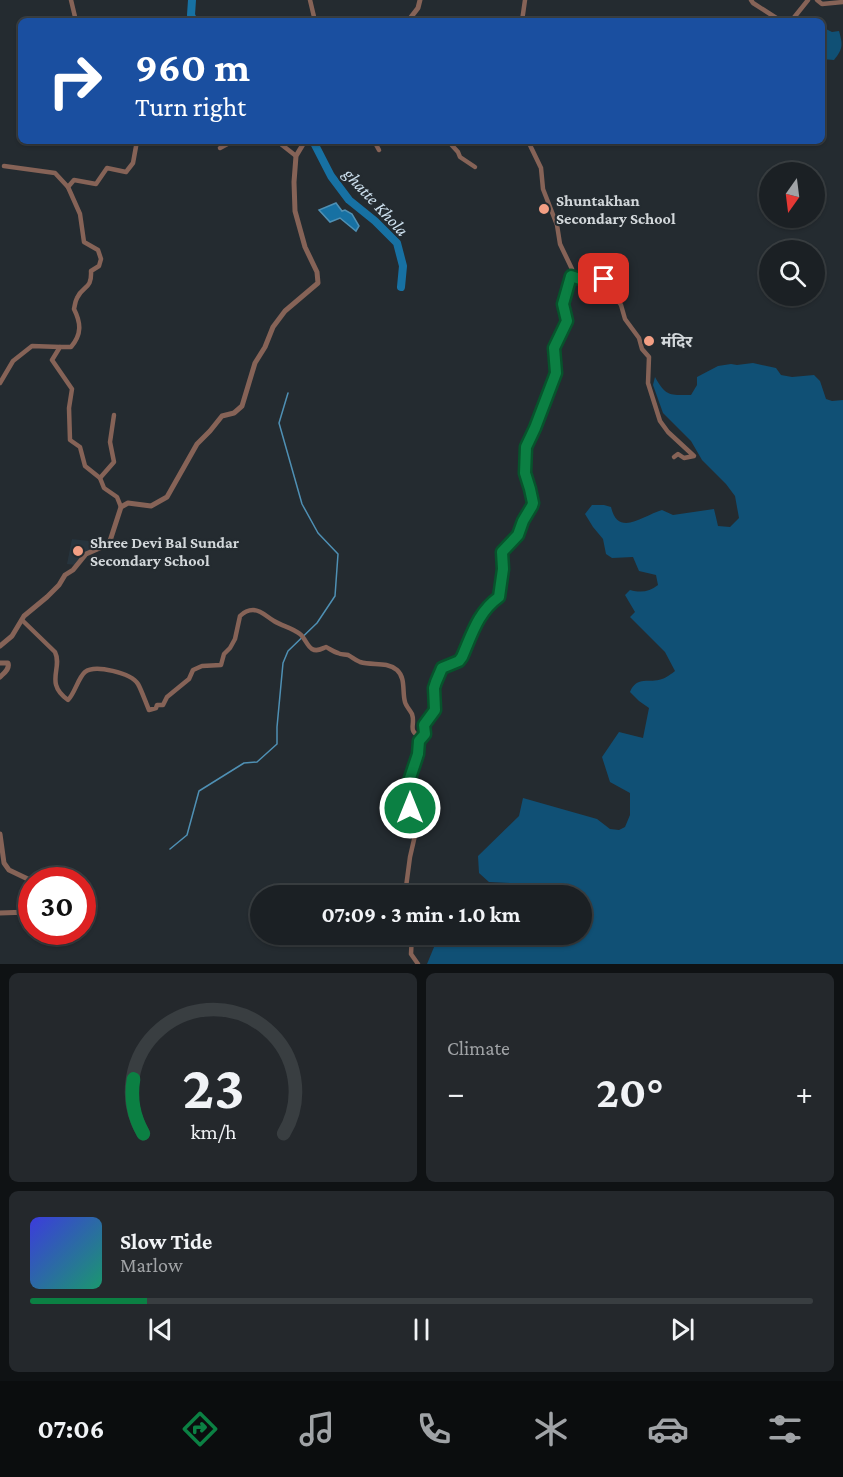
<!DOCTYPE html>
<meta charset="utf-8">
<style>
:root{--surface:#1b2024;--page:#24282c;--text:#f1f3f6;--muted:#a0a3a6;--line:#393e41;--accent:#0b8043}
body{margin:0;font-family:"Crimson Pro","Noto Sans Devanagari",serif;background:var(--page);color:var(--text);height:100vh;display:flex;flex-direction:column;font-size:22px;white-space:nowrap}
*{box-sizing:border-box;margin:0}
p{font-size:20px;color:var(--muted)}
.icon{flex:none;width:33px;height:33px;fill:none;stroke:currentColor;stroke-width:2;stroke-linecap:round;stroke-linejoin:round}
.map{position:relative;height:964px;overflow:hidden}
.sheet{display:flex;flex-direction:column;gap:9px;padding:9px;background:#0f1214;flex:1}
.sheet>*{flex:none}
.top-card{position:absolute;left:18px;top:18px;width:807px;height:126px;border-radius:9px;box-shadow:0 2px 4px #0004,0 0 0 2px var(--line);background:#1a4fa0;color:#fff;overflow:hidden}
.needle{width:39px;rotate:194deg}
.fabs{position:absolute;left:759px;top:162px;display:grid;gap:12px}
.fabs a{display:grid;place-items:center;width:66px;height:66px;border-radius:50%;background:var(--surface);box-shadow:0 2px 4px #0004,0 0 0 2px var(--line);font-size:30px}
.speed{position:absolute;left:18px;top:867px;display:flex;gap:12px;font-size:30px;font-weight:700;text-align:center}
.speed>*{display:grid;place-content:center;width:78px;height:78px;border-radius:50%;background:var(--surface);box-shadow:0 2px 4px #0004,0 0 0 2px var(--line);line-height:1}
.speed .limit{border:9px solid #d22;background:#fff;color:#111}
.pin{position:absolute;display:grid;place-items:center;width:51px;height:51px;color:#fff;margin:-26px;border-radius:12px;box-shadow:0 3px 9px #0006}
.me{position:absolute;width:66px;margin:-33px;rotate:0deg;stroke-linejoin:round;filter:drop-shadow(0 0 4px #0008)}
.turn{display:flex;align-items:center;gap:21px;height:126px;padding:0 18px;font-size:27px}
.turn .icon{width:78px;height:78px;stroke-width:2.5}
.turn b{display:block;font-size:42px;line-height:51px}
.big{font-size:45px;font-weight:700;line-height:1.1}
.sheet .card{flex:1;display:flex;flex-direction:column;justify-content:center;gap:9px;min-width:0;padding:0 21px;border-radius:9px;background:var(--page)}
.sheet .dial{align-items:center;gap:0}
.dial svg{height:156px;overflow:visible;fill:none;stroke:var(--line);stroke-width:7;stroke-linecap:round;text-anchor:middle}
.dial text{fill:var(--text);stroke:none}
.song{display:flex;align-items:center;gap:18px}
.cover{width:72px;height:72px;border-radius:9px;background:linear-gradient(135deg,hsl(240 70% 55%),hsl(160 70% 35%))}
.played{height:6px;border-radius:3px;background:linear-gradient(90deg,var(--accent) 15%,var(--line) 15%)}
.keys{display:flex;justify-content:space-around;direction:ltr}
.heat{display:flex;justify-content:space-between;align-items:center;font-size:33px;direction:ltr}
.sheet .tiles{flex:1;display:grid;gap:9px;grid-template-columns:1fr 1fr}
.card:last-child{grid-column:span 2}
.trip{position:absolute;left:250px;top:885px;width:342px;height:60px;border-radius:30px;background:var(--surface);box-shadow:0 2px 4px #0004,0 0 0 2px var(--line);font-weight:700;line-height:60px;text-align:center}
.menu{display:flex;height:96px;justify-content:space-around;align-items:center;background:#0b0d0e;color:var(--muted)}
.menu .icon{width:42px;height:42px}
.menu .active{color:var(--accent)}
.menu b{font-size:27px;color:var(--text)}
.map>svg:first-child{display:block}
</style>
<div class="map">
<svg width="843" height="964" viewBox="0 0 843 964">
<rect width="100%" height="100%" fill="#242b30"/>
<path fill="#27343d" d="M72 539 97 542 96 548 75 565 67 564Z"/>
<g fill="#105075">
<path d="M822 27 832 32 839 31C843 45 843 49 834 60L822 59Z"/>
<path d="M753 363 776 368 781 375 792 377 814 375 820 381 826 399 832 401 843 400V964H427L439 935 582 934V896L560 895 554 885 489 882 479 873 478 856 519 816 523 798 597 819 610 829 619 830 625 827 630 815V793L610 782 602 757 619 732 643 738 649 708 639 701 630 692C637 675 649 684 662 679 666 678 671 674 675 671L665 652 630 617 635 612 625 595 630 590C641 593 649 592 658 585L656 575 639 571 633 557 612 558 606 554 603 539 593 527 585 514 592 505H604L611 507C618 538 644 515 662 510L673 515 714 509 718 526 730 527 739 518 735 496 726 484 702 460 691 441 663 413 653 385 655 377C666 397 670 395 691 395L697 385V377L718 366 731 364 737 365Z"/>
</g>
<path fill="#1771a3" stroke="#4f90b4" stroke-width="1.5" d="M336 203 342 211 345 210 352 214 359 226 356 231 340 218 330 222 319 210Z"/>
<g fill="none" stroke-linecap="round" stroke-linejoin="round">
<path stroke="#4f90b4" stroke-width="1.5" d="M170 849 187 835 199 791 244 763 257 762 277 744V727L283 663 288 651 317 623 335 596 338 554 318 533 302 504 279 423 288 393"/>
<g stroke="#1771a3" stroke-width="8">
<path d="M192 0 191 15 194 21"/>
<path d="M313 141 331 176 349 200 375 221 397 243 403 266 401 287"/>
</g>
<g stroke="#866357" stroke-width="4.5">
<path d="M71 0 76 21"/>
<path d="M310 0 315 21"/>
<path d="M751 0 753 3 781 21 792 20 808 0"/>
<path d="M817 0 822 4 843 2"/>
<path d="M522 21 525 0"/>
<path d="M277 141 296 156"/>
<path d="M374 141 379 150"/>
<path d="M448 141 458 152 460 157 475 167"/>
<path d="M220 148 233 141"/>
<path d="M4 166 55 173 68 187 80 214 84 242 98 250 101 259 99 266 91 271C92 290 83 285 77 298 75 302 75 305 74 309 81 323 82 334 71 347H60L52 360 72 389 69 408 70 440 80 447 85 466 100 478 104 488 117 497 121 507"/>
<path d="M68 187 74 180 96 184 107 168 126 172 133 163 137 141"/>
<path d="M571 276 595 284 604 279 606 285 621 305 625 319 639 338 642 349 649 357 648 383 660 421 668 432 694 456 684 458 678 454 674 457"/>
<path d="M0 383 13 361 32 346 60 347"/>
<path d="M100 478 114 462 110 442 114 415"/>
<path d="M22 620 55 652C63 668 44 683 68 700 75 693 78 678 85 672 95 664 131 673 138 684 141 689 146 703 149 710L156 708 157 705H163L167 697 189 679 193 670 202 666 221 665 224 654 230 648 235 639 240 616C243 613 248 610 253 610 261 610 267 617 274 621 282 626 293 628 300 634 305 638 307 646 312 649 317 652 321 649 326 647 330 649 334 652 338 653 341 655 345 654 348 655 352 657 355 660 360 662 373 666 386 661 397 670 406 678 402 692 405 702 406 706 410 710 412 714 416 726 406 730 422 738"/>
<path d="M407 896 406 887 410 857 416 831 417 817 410 808 407 797 410 775 418 754 419 741 425 734 424 725 435 710 434 688 440 671 442 668 459 661 462 657C472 634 477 612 499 597L503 569 502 552 518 535 523 521 532 506 533 503 530 489 525 473 526 447 535 428 556 373 554 348 567 321 563 304 571 276 572 269 560 244 557 225 543 189 541 168 528 141"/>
<path d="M412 934 411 954 418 964"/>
</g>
<g stroke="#866357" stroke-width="5">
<path d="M408 21 418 8 420 0"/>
<path d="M0 646 12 636 24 616 47 597 59 585 65 575 73 570 86 554 109 544 121 507 128 503 151 506 167 497 197 444 210 431 222 416 234 413 242 406 255 363 265 347 273 327 285 311 318 283 317 272 305 247 295 211 294 182 296 156 305 141"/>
<path d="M0 663H8C10 669 4 673 0 677"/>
<path d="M0 834 4 863 9 870 32 881"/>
<path d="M0 913 29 912 32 913"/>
</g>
</g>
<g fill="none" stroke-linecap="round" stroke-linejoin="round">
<defs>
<path id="route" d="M410 808 407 797 409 781 418 754 419 741 425 734 424 725 435 710 434 688 436 682 442 668 459 661 462 657C472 634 478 612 499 597L503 569 502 552 518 535 523 521 532 506 533 503 530 489 525 473 526 447 535 428 556 373 554 348 567 321 563 304 571 276 595 284 604 279"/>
</defs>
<use href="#route" stroke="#07532c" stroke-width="15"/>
<use href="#route" stroke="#0b8043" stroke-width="10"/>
</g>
<g fill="#f39f84" stroke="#242b30" stroke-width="2">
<circle cx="544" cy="209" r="6"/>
<circle cx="649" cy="341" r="6"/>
<circle cx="78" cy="551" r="6"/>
</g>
<g text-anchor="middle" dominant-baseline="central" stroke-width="4.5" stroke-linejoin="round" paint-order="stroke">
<g font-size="16" font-weight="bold" fill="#d2d7da" stroke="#242b30" text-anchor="start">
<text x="556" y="200">Shuntakhan<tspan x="556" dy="18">Secondary School</tspan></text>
<text x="661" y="341">मंदिर</text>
<text x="90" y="542">Shree Devi Bal Sundar<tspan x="90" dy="18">Secondary School</tspan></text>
</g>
<g font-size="18" font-style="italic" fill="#cee1ef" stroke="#242b30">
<text transform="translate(376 202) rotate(47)">ghatte Khola</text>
</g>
</g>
</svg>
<div class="fabs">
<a><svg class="needle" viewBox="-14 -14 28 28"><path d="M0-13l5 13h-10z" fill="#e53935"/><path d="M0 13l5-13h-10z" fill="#a0a3a6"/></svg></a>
<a><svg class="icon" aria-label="search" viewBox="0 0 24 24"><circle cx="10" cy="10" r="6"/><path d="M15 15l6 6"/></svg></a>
</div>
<div class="speed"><div class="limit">30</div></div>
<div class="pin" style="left:604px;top:279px;background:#d93025"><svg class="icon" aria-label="arrive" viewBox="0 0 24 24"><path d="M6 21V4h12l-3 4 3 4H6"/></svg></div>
<svg class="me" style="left:410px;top:808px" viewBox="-20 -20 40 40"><circle r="17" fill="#0b8043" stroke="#fff" stroke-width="3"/><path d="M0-11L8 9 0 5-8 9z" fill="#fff"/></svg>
<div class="trip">07:09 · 3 min · 1.0 km</div>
<div class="top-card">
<div class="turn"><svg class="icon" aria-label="right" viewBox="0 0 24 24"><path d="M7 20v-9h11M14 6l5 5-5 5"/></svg><div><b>960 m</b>Turn right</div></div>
</div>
</div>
<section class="sheet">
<div class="tiles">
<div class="card dial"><svg viewBox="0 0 100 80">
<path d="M14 69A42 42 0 1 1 86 69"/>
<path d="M14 69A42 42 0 0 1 9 41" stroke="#0b8043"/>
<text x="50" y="56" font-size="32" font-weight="700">23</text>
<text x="50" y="72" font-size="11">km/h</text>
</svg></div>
<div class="card"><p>Climate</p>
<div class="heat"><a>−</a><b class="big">20°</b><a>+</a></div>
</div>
<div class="card">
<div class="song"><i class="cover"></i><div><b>Slow Tide</b><p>Marlow</p></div></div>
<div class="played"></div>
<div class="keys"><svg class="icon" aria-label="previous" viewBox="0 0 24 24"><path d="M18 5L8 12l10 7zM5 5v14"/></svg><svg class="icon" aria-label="pause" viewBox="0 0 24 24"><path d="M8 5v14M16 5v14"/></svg><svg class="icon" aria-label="next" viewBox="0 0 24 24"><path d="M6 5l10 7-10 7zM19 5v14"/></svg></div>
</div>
</div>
</section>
<nav class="menu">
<b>07:06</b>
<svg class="icon active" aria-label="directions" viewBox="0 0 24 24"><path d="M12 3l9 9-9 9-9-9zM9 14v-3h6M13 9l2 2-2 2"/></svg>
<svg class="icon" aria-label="music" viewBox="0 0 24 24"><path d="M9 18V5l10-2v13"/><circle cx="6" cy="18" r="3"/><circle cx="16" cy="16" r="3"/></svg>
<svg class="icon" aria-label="phone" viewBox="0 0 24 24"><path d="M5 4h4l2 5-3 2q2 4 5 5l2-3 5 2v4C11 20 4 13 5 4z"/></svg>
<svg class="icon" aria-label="climate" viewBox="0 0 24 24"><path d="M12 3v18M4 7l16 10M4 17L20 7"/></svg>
<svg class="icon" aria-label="car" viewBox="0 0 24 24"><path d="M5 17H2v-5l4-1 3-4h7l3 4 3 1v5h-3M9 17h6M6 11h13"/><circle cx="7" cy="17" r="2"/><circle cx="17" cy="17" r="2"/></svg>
<svg class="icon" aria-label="filters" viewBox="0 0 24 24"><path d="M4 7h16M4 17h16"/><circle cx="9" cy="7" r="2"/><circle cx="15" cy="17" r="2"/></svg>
</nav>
